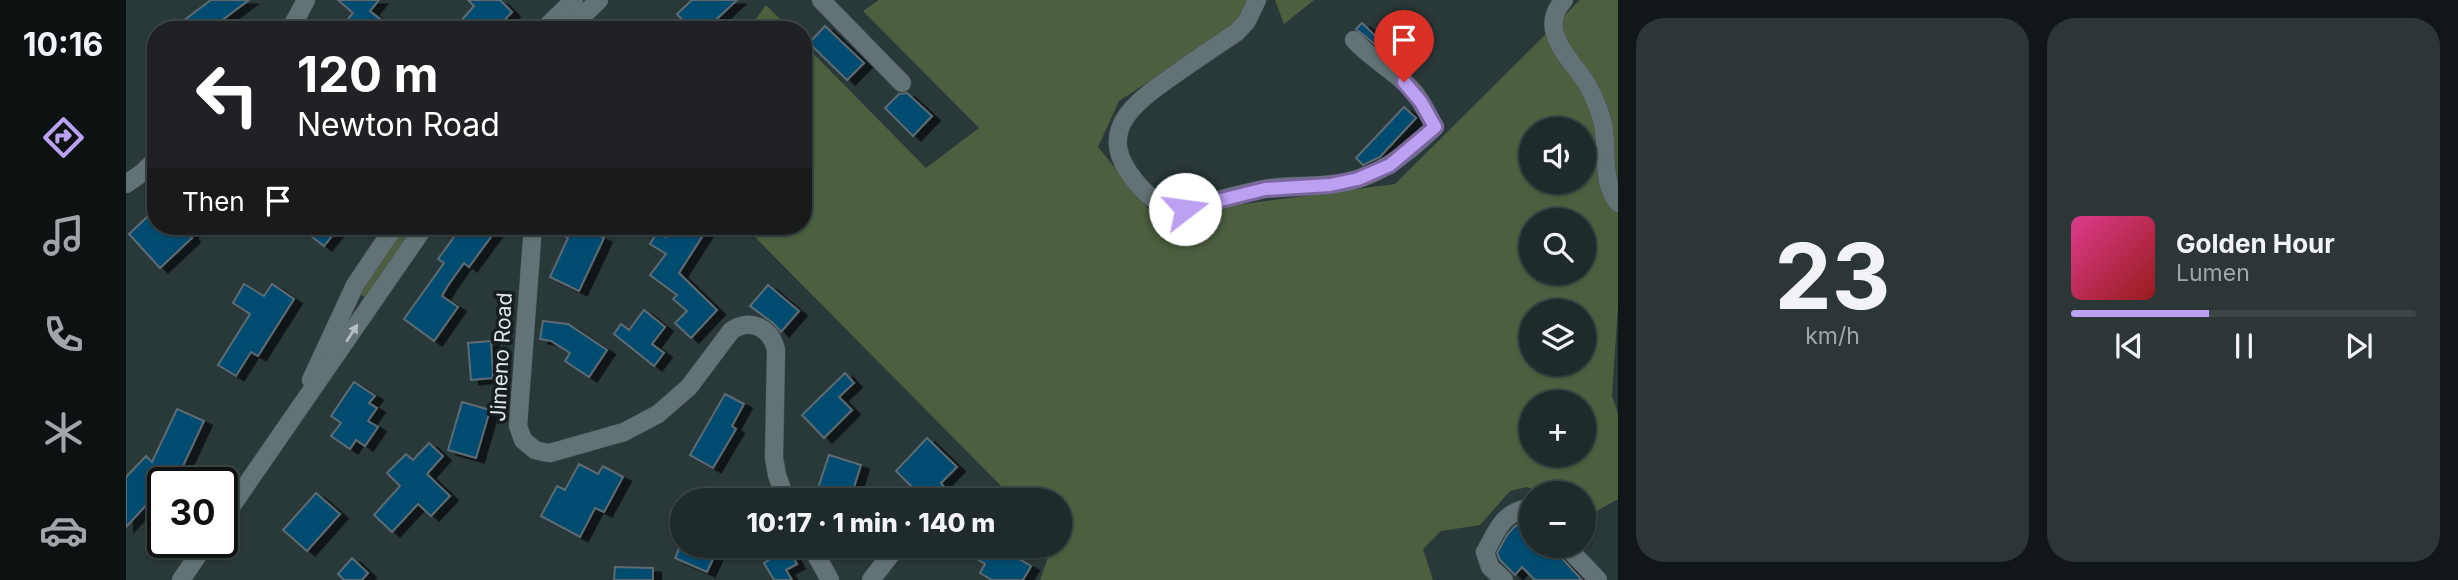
<!DOCTYPE html>
<meta charset="utf-8">
<style>
:root{--surface:#1f2a2b;--page:#2c3637;--text:#f1f3f6;--muted:#a1a7a9;--line:#3c4647;--accent:#bca0f2}
body{margin:0;font-family:Inter,sans-serif;background:var(--page);color:var(--text);height:100vh;display:flex;flex-direction:column;font-size:26px;white-space:nowrap}
*{box-sizing:border-box;margin:0}
p{font-size:23px;color:var(--muted)}
.icon{flex:none;width:38px;height:38px;fill:none;stroke:currentColor;stroke-width:2;stroke-linecap:round;stroke-linejoin:round}
.map{position:relative;flex:1;overflow:hidden}
.details{display:flex;flex-direction:column;gap:18px;padding:18px;background:#111718;width:840px}
.details>*{flex:none}
.hud{position:absolute;left:21px;top:21px;width:665px;height:214px;border-radius:28px;box-shadow:0 2px 5px #0004,0 0 0 2px var(--line);background:#202124;color:#fff;overflow:hidden}
.tools{position:absolute;left:1393px;top:117px;display:grid;gap:14px}
.tools a{display:grid;place-items:center;width:77px;height:77px;border-radius:50%;background:var(--surface);box-shadow:0 2px 5px #0004,0 0 0 2px var(--line);font-size:35px}
.speed{position:absolute;left:21px;top:467px;display:flex;gap:14px;font-size:35px;font-weight:700;text-align:center}
.speed>*{display:grid;place-content:center;width:91px;height:91px;border-radius:50%;background:var(--surface);box-shadow:0 2px 5px #0004,0 0 0 2px var(--line);line-height:1}
.speed .limit{border:4px solid #111;border-radius:10px;background:#fff;color:#111}
.pin{position:absolute;display:grid;place-items:center;width:60px;height:60px;color:#fff;margin:-72px -30px;border-radius:50% 50% 50% 0;rotate:-45deg;box-shadow:0 0 7px #0007}
.pin .icon{rotate:45deg}
.me{position:absolute;width:77px;margin:-38px;rotate:75deg;stroke-linejoin:round;filter:drop-shadow(0 0 5px #0008)}
.turn{display:flex;align-items:center;gap:24px;height:147px;padding:0 35px;font-size:32px}
.turn .icon{width:91px;height:91px;stroke-width:2.5}
.turn b{display:block;font-size:49px;line-height:60px}
.then{display:flex;align-items:center;height:66px;padding:0 35px;background:#0003;gap:14px;font-size:26px}
.details .card{flex:1;display:flex;flex-direction:column;justify-content:center;gap:10px;min-width:0;padding:0 24px;border-radius:28px;background:var(--page)}
.details .dial{align-items:center;gap:0}
.dial b{font-size:91px;line-height:1}
.song{display:flex;align-items:center;gap:21px}
.cover{width:84px;height:84px;border-radius:10px;background:linear-gradient(135deg,hsl(330 70% 55%),hsl(0 70% 35%))}
.played{height:7px;border-radius:4px;background:linear-gradient(90deg,var(--accent) 40%,var(--line) 40%)}
.keys{display:flex;justify-content:space-around;direction:ltr}
.details .tiles{flex:1;display:grid;gap:18px;grid-template-columns:repeat(2,1fr)}
.trip{position:absolute;left:544px;top:488px;width:402px;height:70px;border-radius:35px;background:var(--surface);box-shadow:0 2px 5px #0004,0 0 0 2px var(--line);font-weight:800;line-height:70px;text-align:center}
main{display:flex;flex:1;min-height:0}
.dock{display:flex;flex-direction:column;width:126px;justify-content:space-around;align-items:center;background:#0c1111;color:var(--muted)}
.dock .icon{width:49px;height:49px}
.dock .current{color:var(--accent)}
.dock b{font-size:32px;color:var(--text)}
.map>svg:first-child{display:block}
</style>
<main>
<nav class="dock">
<b>10:16</b>
<svg class="icon current" aria-label="directions" viewBox="0 0 24 24"><path d="M12 3l9 9-9 9-9-9zM9 14v-3h6M13 9l2 2-2 2"/></svg>
<svg class="icon" aria-label="music" viewBox="0 0 24 24"><path d="M9 18V5l10-2v13"/><circle cx="6" cy="18" r="3"/><circle cx="16" cy="16" r="3"/></svg>
<svg class="icon" aria-label="phone" viewBox="0 0 24 24"><path d="M5 4h4l2 5-3 2q2 4 5 5l2-3 5 2v4C11 20 4 13 5 4z"/></svg>
<svg class="icon" aria-label="climate" viewBox="0 0 24 24"><path d="M12 3v18M4 7l16 10M4 17L20 7"/></svg>
<svg class="icon" aria-label="car" viewBox="0 0 24 24"><path d="M5 17H2v-5l4-1 3-4h7l3 4 3 1v5h-3M9 17h6M6 11h13"/><circle cx="7" cy="17" r="2"/><circle cx="17" cy="17" r="2"/></svg>
</nav>
<div class="map">
<svg width="1492" height="580" viewBox="0 0 1492 580">
<defs>
<filter id="shadow"><feDropShadow dx="8" dy="4.5" stdDeviation="0" flood-color="#0009"/></filter>
</defs>
<rect width="100%" height="100%" fill="#293839"/>
<g fill="#4c6040" fill-rule="evenodd">
<path d="M753 0H1124L1105 28 993 101 972 147 1028 216 1269 184 1454 0H1492V306L1486 396 1492 414V499L1462 516 1458 514V494L1415 493 1401 487 1384 491 1354 525 1315 531 1297 549 1307 580H914L926 546H934V500H889L618 226H677V43L800 168 853 128 737 11ZM1405 130H1458V182H1405ZM1405 220H1458V273H1405ZM1405 312H1458V364H1405ZM1405 402H1458V455H1405Z"/>
<path d="M1149 0H1188L1158 24Z"/>
<path d="M640 5 665 30H622Z"/>
<path d="M274 226H294L241 298 233 294Z"/>
</g>
<g fill="#034c6f" stroke="#5e6a72" stroke-width="2" filter="url(#shadow)">
<path d="M85 0H123L83 30H45Z"/>
<path d="M212 0H253L244 11 254 19 245 30H213L227 13Z"/>
<path d="M342 0H374L386 12 369 30H327L348 6Z"/>
<path d="M566 0H611L579 30H566L551 14Z"/>
<path d="M1236 23 1263 49 1260 53 1230 29Z"/>
<path d="M699 26 738 63 721 80 683 43Z"/>
<path d="M781 93 806 116 787 136 759 108 773 94Z"/>
<path d="M1278 107 1290 118 1254 157 1237 165 1230 158Z"/>
<path d="M21 217 29 226H72L63 234 66 238 34 268 3 234Z"/>
<path d="M172 226H214L198 246Z"/>
<path d="M336 226H373L343 267 338 263 321 287 316 296 332 307 308 341 278 319 318 263 312 259Z"/>
<path d="M418 226H453L478 238 453 291 424 277 442 238Z"/>
<path d="M547 226H583L553 273 591 310 565 338 549 323 561 311 547 299 551 295 524 275 540 254 524 244 532 231 540 237Z"/>
<path d="M118 284 138 296 146 284 168 299 132 356 125 352 110 376 92 365 124 314 107 303Z"/>
<path d="M642 285 673 311 655 332 647 323 624 306Z"/>
<path d="M518 310 539 327 526 344 538 353 528 366 488 334 495 324 503 330Z"/>
<path d="M417 321 442 324 481 350 463 377 439 361 444 353 425 341 414 339Z"/>
<path d="M365 341 367 378 345 380 342 343Z"/>
<path d="M719 373 728 383 713 397 726 410 698 438 676 415Z"/>
<path d="M228 382 249 396 243 403 251 408 242 421 252 427 239 446 230 440 224 449 205 436 215 423 205 416Z"/>
<path d="M599 394 618 404 606 426 610 429 587 468 564 455Z"/>
<path d="M336 402 364 410 350 458 322 450Z"/>
<path d="M51 409 78 421 57 466 41 483H37V487L0 527V477L20 456 26 462Z"/>
<path d="M801 438 831 467 815 483 828 500H799L770 471Z"/>
<path d="M303 443 317 456 301 474 324 496 305 516 292 504 266 532 248 515 274 486 261 473 280 454 287 460Z"/>
<path d="M703 455 735 465 724 500H688Z"/>
<path d="M453 464 472 474 477 466 497 477 478 512 469 508 454 537 415 516 431 486 439 490Z"/>
<path d="M190 493 214 514 181 551 157 530Z"/>
<path d="M1403 520 1405 523V546H1429L1432 554 1456 580H1409L1396 567 1389 575 1374 560 1371 553 1381 535 1389 526Z"/>
<path d="M554 546H593L581 572 549 558Z"/>
<path d="M854 546H871L905 566 897 580H866L854 573 859 564 848 557Z"/>
<path d="M662 548 671 564 660 570 666 580H648L638 563Z"/>
<path d="M226 558 242 573 236 580H218L212 574Z"/>
<path d="M489 567 527 568V580H488Z"/>
</g>
<g fill="none" stroke-linecap="round" stroke-linejoin="round">
<defs>
<g id="minor">
<path d="M695 0 776 83"/>
<path d="M1131 0 1121 21 1111 32C1090 46 1069 60 1048 75 1008 103 968 131 1009 181 1022 197 1038 211 1059 209 1085 202 1111 194 1138 189 1161 185 1184 187 1208 184 1249 180 1280 155 1309 127 1302 115 1297 103 1288 92 1271 72 1246 60 1228 40"/>
<path d="M1438 0C1410 30 1445 59 1461 84 1468 97 1474 111 1477 124 1482 149 1475 183 1492 203"/>
<path d="M164 30 180 0"/>
<path d="M417 30 448 0"/>
<path d="M442 30 473 0"/>
<path d="M0 184 16 173 30 159"/>
<path d="M407 226 392 426 397 440 409 450 417 452 424 453 498 432 532 414 563 387 605 331C624 317 645 328 650 350L648 458 651 475 660 500"/>
<path d="M185 380 229 285 269 226"/>
<path d="M96 520C164 422 231 324 299 226"/>
<path d="M685 546 704 580"/>
<path d="M1440 546 1472 580"/>
<path d="M55 580 81 542"/>
<path d="M745 580 769 549"/>
<path d="M1378 580 1364 567 1359 552C1372 529 1377 511 1405 508"/>
</g>
</defs>
<use href="#minor" stroke="#465355" stroke-width="19"/>
<use href="#minor" stroke="#637375" stroke-width="18"/>
</g>
<defs><path id="oneway-solid" d="M-6-.8H1V-3.2L6.5 0L1 3.2V.8H-6Z" transform="scale(1.75)"/></defs>
<use fill="#b3bec0" href="#oneway-solid" transform="translate(226 333) rotate(-57)"/>
<g fill="none" stroke-linecap="round" stroke-linejoin="round">
<defs>
<path id="route" d="M1059 209 1139 189 1204 185 1232 179 1264 165 1309 127 1295 102 1278 82"/>
</defs>
<use href="#route" stroke="#7a689d" stroke-width="18"/>
<use href="#route" stroke="#bca0f2" stroke-width="12"/>
</g>
<g text-anchor="middle" dominant-baseline="central" stroke-width="7" stroke-linejoin="round" paint-order="stroke">
<g font-size="21" fill="#dee7e8" stroke="#171e1f">
<text transform="translate(375 357) rotate(-87)">Jimeno Road</text>
</g>
</g>
</svg>
<div class="tools">
<a><svg class="icon" aria-label="sound" viewBox="0 0 24 24"><path d="M4 9h4l5-4v14l-5-4H4zM17 9q2 3 0 6"/></svg></a>
<a><svg class="icon" aria-label="search" viewBox="0 0 24 24"><circle cx="10" cy="10" r="6"/><path d="M15 15l6 6"/></svg></a>
<a><svg class="icon" aria-label="layers" viewBox="0 0 24 24"><path d="M12 4l9 5-9 5-9-5zM3 14l9 5 9-5"/></svg></a>
<a>+</a>
<a>−</a>
</div>
<div class="speed"><div class="limit">30</div></div>
<div class="pin" style="left:1278px;top:82px;background:#d93025"><svg class="icon" aria-label="arrive" viewBox="0 0 24 24"><path d="M6 21V4h12l-3 4 3 4H6"/></svg></div>
<svg class="me" style="left:1059px;top:209px" viewBox="-20 -20 40 40"><circle r="19" fill="#fff"/><path d="M0-13L10 11 0 6-10 11z" fill="#bca0f2"/></svg>
<div class="trip">10:17 · 1 min · 140 m</div>
<div class="hud">
<div class="turn"><svg class="icon" aria-label="left" viewBox="0 0 24 24"><path d="M17 20v-9H6M10 6l-5 5 5 5"/></svg><div><b>120 m</b>Newton Road</div></div>
<div class="then">Then<svg class="icon" aria-label="arrive" viewBox="0 0 24 24"><path d="M6 21V4h12l-3 4 3 4H6"/></svg></div>
</div>
</div>
<section class="details">
<div class="tiles">
<div class="card dial"><b>23</b><p>km/h</p></div>
<div class="card">
<div class="song"><i class="cover"></i><div><b>Golden Hour</b><p>Lumen</p></div></div>
<div class="played"></div>
<div class="keys"><svg class="icon" aria-label="previous" viewBox="0 0 24 24"><path d="M18 5L8 12l10 7zM5 5v14"/></svg><svg class="icon" aria-label="pause" viewBox="0 0 24 24"><path d="M8 5v14M16 5v14"/></svg><svg class="icon" aria-label="next" viewBox="0 0 24 24"><path d="M6 5l10 7-10 7zM19 5v14"/></svg></div>
</div>
</div>
</section>
</main>
